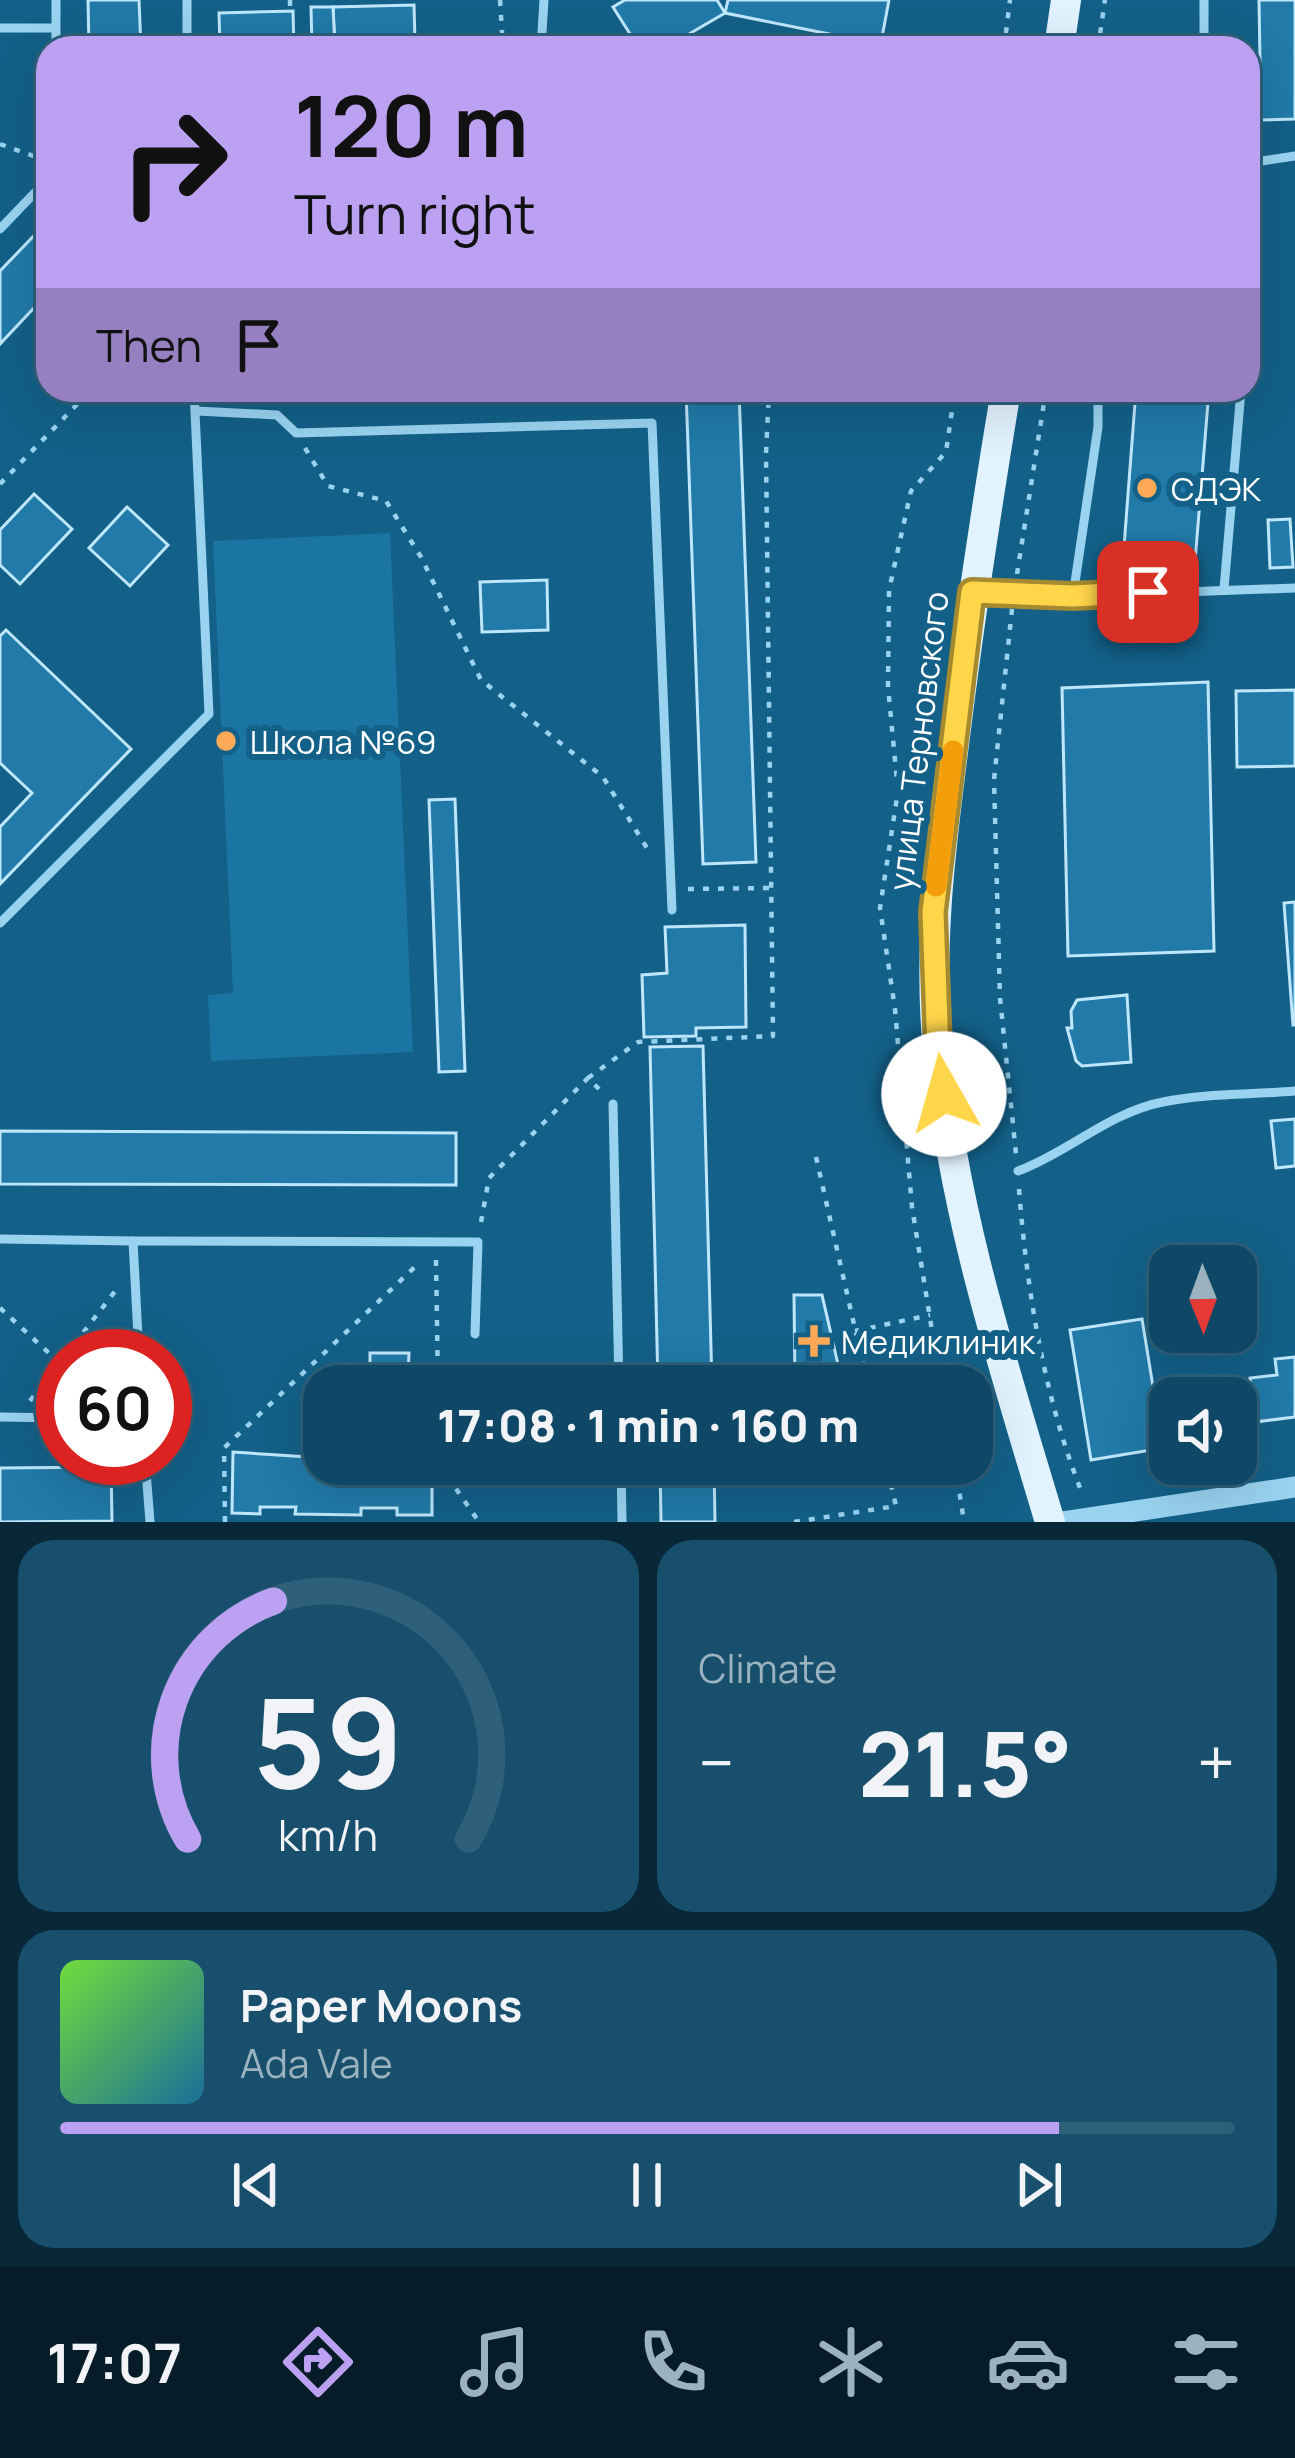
<!DOCTYPE html>
<meta charset="utf-8">
<style>
:root{--surface:#0e4866;--page:#174f6c;--text:#f1f3f6;--muted:#9bb2bf;--line:#2e607a;--accent:#bca0f2}
body{margin:0;font-family:Manrope,sans-serif;background:var(--page);color:var(--text);height:100vh;display:flex;flex-direction:column;font-size:45px;white-space:nowrap}
*{box-sizing:border-box;margin:0}
p{font-size:39px;color:var(--muted)}
.icon{flex:none;width:66px;height:66px;fill:none;stroke:currentColor;stroke-width:2;stroke-linecap:round;stroke-linejoin:round}
.map{position:relative;height:1522px;overflow:hidden}
.panel{display:flex;flex-direction:column;gap:18px;padding:18px;background:#082838;flex:1}
.panel>*{flex:none}
.hud{position:absolute;left:36px;top:36px;width:1224px;height:366px;border-radius:36px;box-shadow:0 12px 48px #0002,0 0 0 3px var(--line);background:#bca0f2;color:#111;overflow:hidden}
.needle{width:78px;rotate:179deg}
.controls{position:absolute;left:1149px;top:1245px;display:grid;gap:24px}
.controls a{display:grid;place-items:center;width:108px;height:108px;border-radius:24px;background:var(--surface);box-shadow:0 12px 48px #0002,0 0 0 3px var(--line);font-size:60px}
.speed{position:absolute;left:36px;top:1329px;display:flex;gap:24px;font-size:60px;font-weight:700;text-align:center}
.speed>*{display:grid;place-content:center;width:156px;height:156px;border-radius:50%;background:var(--surface);box-shadow:0 12px 48px #0002,0 0 0 3px var(--line);line-height:1}
.speed .limit{border:18px solid #d22;background:#fff;color:#111}
.pin{position:absolute;display:grid;place-items:center;width:102px;height:102px;color:#fff;margin:-51px;border-radius:24px;box-shadow:0 6px 18px #0006}
.me{position:absolute;width:132px;margin:-66px;rotate:353deg;stroke-linejoin:round;filter:drop-shadow(0 0 9px #0008)}
.turn{display:flex;align-items:center;gap:42px;height:252px;padding:0 60px;font-size:54px}
.turn .icon{width:156px;height:156px;stroke-width:2.5}
.turn b{display:block;font-size:84px;line-height:102px}
.then{display:flex;align-items:center;height:114px;padding:0 60px;background:#0003;gap:24px;font-size:45px}
.big{font-size:90px;font-weight:800;line-height:1.1}
.panel .tile{flex:1;display:flex;flex-direction:column;justify-content:center;gap:18px;min-width:0;padding:0 42px;border-radius:36px;background:var(--page)}
.panel .dial{align-items:center;gap:0}
.dial svg{height:312px;overflow:visible;fill:none;stroke:var(--line);stroke-width:7;stroke-linecap:round;text-anchor:middle}
.dial text{fill:var(--text);stroke:none}
.song{display:flex;align-items:center;gap:36px}
.cover{width:144px;height:144px;border-radius:18px;background:linear-gradient(135deg,hsl(100 70% 55%),hsl(200 70% 35%))}
.played{height:12px;border-radius:6px;background:linear-gradient(90deg,var(--accent) 85%,var(--line) 85%)}
.keys{display:flex;justify-content:space-around;direction:ltr}
.heat{display:flex;justify-content:space-between;align-items:center;font-size:66px;direction:ltr}
.panel .tiles{flex:1;display:grid;gap:18px;grid-template-columns:1fr 1fr}
.tile:last-child{grid-column:span 2}
.trip{position:absolute;left:303px;top:1365px;width:690px;height:120px;border-radius:36px;background:var(--surface);box-shadow:0 12px 48px #0002,0 0 0 3px var(--line);font-weight:800;line-height:120px;text-align:center}
.tab-bar{display:flex;height:192px;justify-content:space-around;align-items:center;background:#061d29;color:var(--muted)}
.tab-bar .icon{width:84px;height:84px}
.tab-bar .current{color:var(--accent)}
.tab-bar b{font-size:54px;color:var(--text)}
.map>svg:first-child{display:block}
</style>
<div class="map">
<svg width="1295" height="1522" viewBox="0 0 1295 1522">
<rect width="100%" height="100%" fill="#136088"/>
<path fill="#1b75a2" d="M390 533 413 1052 211 1061 208 995 233 993 213 541Z"/>
<g fill="#217aa8" stroke="#bfe7fc" stroke-width="3">
<path d="M88 0H139L141 48H89Z"/>
<path d="M625 0H717L725 13 665 48H639L613 7Z"/>
<path d="M728 0H889L880 48H826L829 34 725 13Z"/>
<path d="M1259 0H1295V119L1261 120Z"/>
<path d="M414 5 415 42 335 48 333 7Z"/>
<path d="M311 7H333L335 48H312Z"/>
<path d="M293 11 294 48H220L219 13Z"/>
<path d="M48 221V293L0 344V271Z"/>
<path d="M686 390H739L756 862 703 864Z"/>
<path d="M1136 390H1209L1194 574 1122 573Z"/>
<path d="M34 494 72 529 20 584 0 565V530Z"/>
<path d="M127 507 168 545 130 586 89 548Z"/>
<path d="M1290 519 1293 567 1270 568 1268 520Z"/>
<path d="M547 580 548 630 482 632 480 582Z"/>
<path d="M6 630 131 749 0 884V827L32 793 0 763V636Z"/>
<path d="M1208 682 1214 951 1068 956 1062 688Z"/>
<path d="M1295 690V766L1237 767 1236 691Z"/>
<path d="M455 799 465 1071 439 1072 429 800Z"/>
<path d="M1295 902V1025H1293L1284 903Z"/>
<path d="M745 925 746 1027 696 1028V1036L644 1037 642 975 667 973 665 927Z"/>
<path d="M1127 995 1131 1062 1082 1066 1076 1061 1067 1028H1072L1071 1011 1077 1000Z"/>
<path d="M703 1046 712 1386H658L650 1047Z"/>
<path d="M1295 1119V1166L1276 1168 1271 1121Z"/>
<path d="M0 1131 456 1133V1185L0 1184Z"/>
<path d="M794 1295H822L843 1386H795Z"/>
<path d="M1142 1319 1163 1448 1091 1460 1070 1330Z"/>
<path d="M370 1353H409L408 1376 370 1377Z"/>
<path d="M1295 1357V1417L1255 1422 1250 1378 1277 1375 1275 1359Z"/>
<path d="M233 1452 324 1458V1464H432V1515H397V1508H361V1515L295 1514 296 1507H260V1514L232 1513Z"/>
<path d="M660 1464H714L715 1522H661Z"/>
<path d="M804 1464H862L844 1483 804 1482Z"/>
<path d="M111 1467 112 1521 0 1522V1468Z"/>
</g>
<g fill="none" stroke-linecap="round" stroke-linejoin="round">
<g stroke="#99d3f0" stroke-width="4.5" stroke-dasharray="6 9" stroke-linecap="butt">
<path d="M290 0V11"/>
<path d="M500 0 503 48"/>
<path d="M1004 48 1010 0"/>
<path d="M1098 48 1105 0"/>
<path d="M0 144 48 161"/>
<path d="M305 448 328 486 386 501 421 557 481 680 603 777 650 853"/>
<path d="M0 484 91 390"/>
<path d="M1017 574 1046 390"/>
<path d="M1012 609 994 780 1000 998 1016 1154"/>
<path d="M688 889 773 888"/>
<path d="M588 1078 638 1042 773 1036 766 454 769 390"/>
<path d="M816 1157 868 1386"/>
<path d="M1019 1189C1027 1292 1044 1397 1082 1493"/>
<path d="M481 1222 489 1178 588 1078 601 1091"/>
<path d="M436 1260 438 1386"/>
<path d="M0 1308 63 1366"/>
<path d="M855 1331 930 1315"/>
<path d="M65 1356 116 1290"/>
<path d="M941 1386 912 1207 895 1009 880 908 898 791 888 687 889 590 911 491 946 452 955 390"/>
<path d="M30 1401 59 1363"/>
<path d="M439 1464 479 1522"/>
<path d="M955 1464 964 1522"/>
<path d="M225 1522 224 1448 419 1263"/>
<path d="M794 1522 896 1506 886 1464"/>
</g>
<g stroke="#99d3f0" stroke-width="9">
<path d="M56 0V48"/>
<path d="M1204 0V48"/>
<path d="M0 28H55"/>
<path d="M187 48V0"/>
<path d="M541 48 544 0"/>
<path d="M705 48 728 38 772 48"/>
<path d="M1248 163 1295 156"/>
<path d="M1248 181 1256 214 1248 305"/>
<path d="M0 229 48 179"/>
<path d="M196 411 277 415 296 433 652 423 672 910"/>
<path d="M1224 589 1241 390"/>
<path d="M983 593 1073 596 1295 588"/>
<path d="M1073 596 1098 427V390"/>
<path d="M0 923 209 714 194 390"/>
<path d="M613 1104 619 1386"/>
<path d="M1018 1171C1067 1153 1110 1112 1163 1102 1205 1093 1252 1095 1295 1091"/>
<path d="M0 1239 133 1241 139 1356"/>
<path d="M133 1241 478 1242 475 1334"/>
<path d="M0 1417 63 1418"/>
<path d="M145 1458 150 1522"/>
<path d="M621 1464 622 1522"/>
</g>
<path stroke="#99d3f0" stroke-width="21" d="M1063 1522 1295 1487"/>
<g stroke="#e1f3ff" stroke-width="30">
<path d="M1059 48 1066 0"/>
<path d="M1006 390C986 510 968 630 953 752 940 853 928 949 938 1052 953 1213 1004 1368 1050 1522"/>
</g>
</g>
<g fill="none" stroke-linecap="round" stroke-linejoin="round">
<defs>
<path id="route" d="M944 1094 938 1051 933 912 972 592 1073 596 1148 592"/>
</defs>
<use href="#route" stroke="#a68a30" stroke-width="30"/>
<use href="#route" stroke="#ffd54a" stroke-width="21"/>
<path stroke="#f59e0b" stroke-width="21" d="M936 886 953 751"/>
</g>
<g fill="#ffaa57" stroke="#136088" stroke-width="4.5">
<circle cx="1147" cy="488" r="12"/>
<circle cx="226" cy="741" r="12"/>
<path d="M808 1323h12v12h12v12h-12v12h-12v-12h-12v-12h12z"/>
</g>
<g text-anchor="middle" dominant-baseline="central" stroke-width="12" stroke-linejoin="round" paint-order="stroke">
<g font-size="33" fill="#fff" stroke="#136088" text-anchor="start">
<text x="1171" y="488">СДЭК</text>
<text x="250" y="741">Школа №69</text>
<text x="841" y="1341">Медиклиник</text>
</g>
<g font-size="33" fill="#fff" stroke="#136088">
<text transform="translate(918 741) rotate(-83)">улица Терновского</text>
</g>
</g>
</svg>
<div class="controls">
<a><svg class="needle" viewBox="-14 -14 28 28"><path d="M0-13l5 13h-10z" fill="#e53935"/><path d="M0 13l5-13h-10z" fill="#9bb2bf"/></svg></a>
<a><svg class="icon" aria-label="sound" viewBox="0 0 24 24"><path d="M4 9h4l5-4v14l-5-4H4zM17 9q2 3 0 6"/></svg></a>
</div>
<div class="speed"><div class="limit">60</div></div>
<div class="pin" style="left:1148px;top:592px;background:#d93025"><svg class="icon" aria-label="arrive" viewBox="0 0 24 24"><path d="M6 21V4h12l-3 4 3 4H6"/></svg></div>
<svg class="me" style="left:944px;top:1094px" viewBox="-20 -20 40 40"><circle r="19" fill="#fff"/><path d="M0-13L10 11 0 6-10 11z" fill="#ffd54a"/></svg>
<div class="trip">17:08 · 1 min · 160 m</div>
<div class="hud">
<div class="turn"><svg class="icon" aria-label="right" viewBox="0 0 24 24"><path d="M7 20v-9h11M14 6l5 5-5 5"/></svg><div><b>120 m</b>Turn right</div></div>
<div class="then">Then<svg class="icon" aria-label="arrive" viewBox="0 0 24 24"><path d="M6 21V4h12l-3 4 3 4H6"/></svg></div>
</div>
</div>
<section class="panel">
<div class="tiles">
<div class="tile dial"><svg viewBox="0 0 100 80">
<path d="M14 69A42 42 0 1 1 86 69"/>
<path d="M14 69A42 42 0 0 1 36 8" stroke="#bca0f2"/>
<text x="50" y="56" font-size="32" font-weight="700">59</text>
<text x="50" y="72" font-size="11">km/h</text>
</svg></div>
<div class="tile"><p>Climate</p>
<div class="heat"><a>−</a><b class="big">21.5°</b><a>+</a></div>
</div>
<div class="tile">
<div class="song"><i class="cover"></i><div><b>Paper Moons</b><p>Ada Vale</p></div></div>
<div class="played"></div>
<div class="keys"><svg class="icon" aria-label="previous" viewBox="0 0 24 24"><path d="M18 5L8 12l10 7zM5 5v14"/></svg><svg class="icon" aria-label="pause" viewBox="0 0 24 24"><path d="M8 5v14M16 5v14"/></svg><svg class="icon" aria-label="next" viewBox="0 0 24 24"><path d="M6 5l10 7-10 7zM19 5v14"/></svg></div>
</div>
</div>
</section>
<nav class="tab-bar">
<b>17:07</b>
<svg class="icon current" aria-label="directions" viewBox="0 0 24 24"><path d="M12 3l9 9-9 9-9-9zM9 14v-3h6M13 9l2 2-2 2"/></svg>
<svg class="icon" aria-label="music" viewBox="0 0 24 24"><path d="M9 18V5l10-2v13"/><circle cx="6" cy="18" r="3"/><circle cx="16" cy="16" r="3"/></svg>
<svg class="icon" aria-label="phone" viewBox="0 0 24 24"><path d="M5 4h4l2 5-3 2q2 4 5 5l2-3 5 2v4C11 20 4 13 5 4z"/></svg>
<svg class="icon" aria-label="climate" viewBox="0 0 24 24"><path d="M12 3v18M4 7l16 10M4 17L20 7"/></svg>
<svg class="icon" aria-label="car" viewBox="0 0 24 24"><path d="M5 17H2v-5l4-1 3-4h7l3 4 3 1v5h-3M9 17h6M6 11h13"/><circle cx="7" cy="17" r="2"/><circle cx="17" cy="17" r="2"/></svg>
<svg class="icon" aria-label="filters" viewBox="0 0 24 24"><path d="M4 7h16M4 17h16"/><circle cx="9" cy="7" r="2"/><circle cx="15" cy="17" r="2"/></svg>
</nav>
